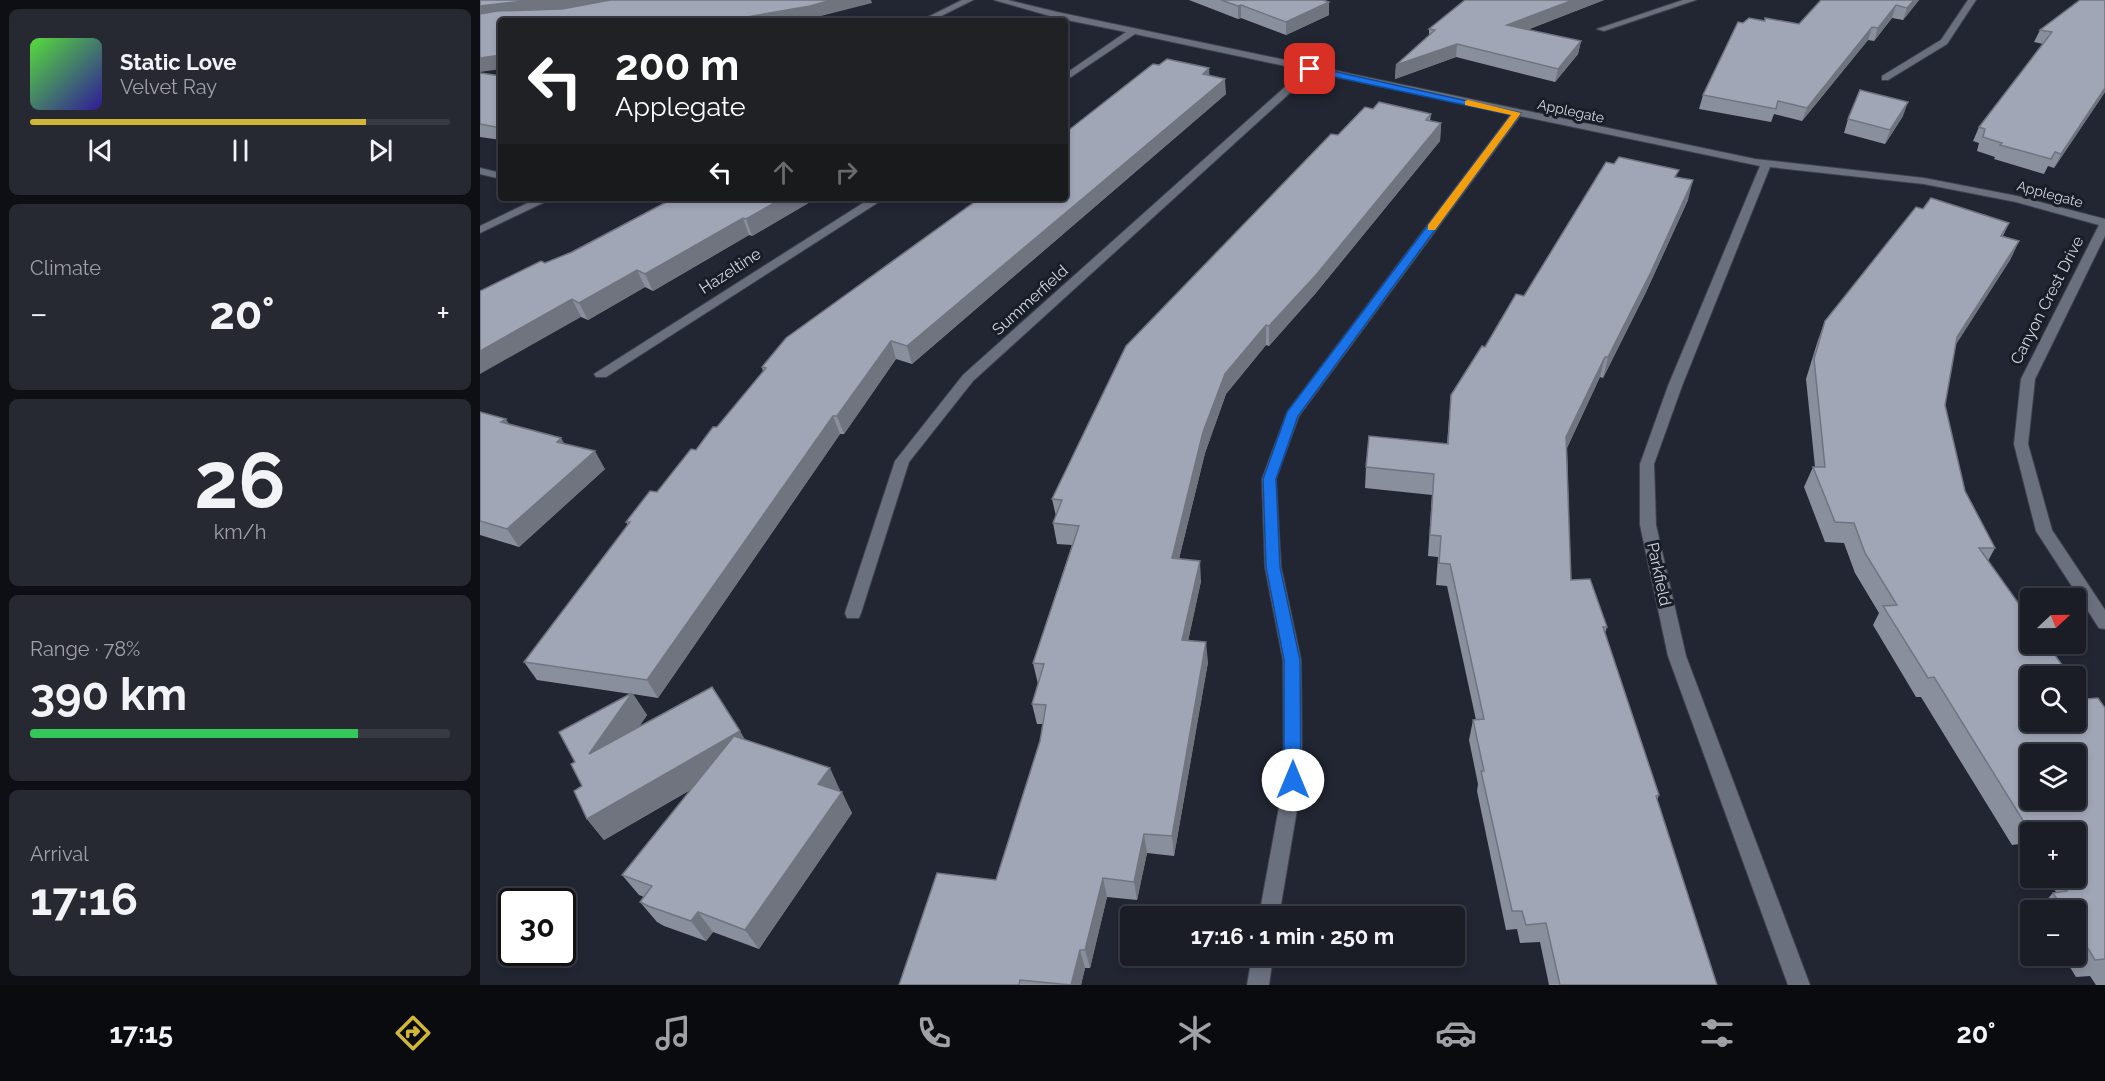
<!DOCTYPE html>
<meta charset="utf-8">
<style>
:root{--surface:#1a1c26;--page:#272932;--text:#f1f3f6;--muted:#9fa1a7;--line:#383a43;--accent:#d2b736}
body{margin:0;font-family:Raleway,sans-serif;background:var(--page);color:var(--text);height:100vh;display:flex;flex-direction:column;font-size:22px;white-space:nowrap}
*{box-sizing:border-box;margin:0}
p{font-size:20px;color:var(--muted)}
.icon{flex:none;width:33px;height:33px;fill:none;stroke:currentColor;stroke-width:2;stroke-linecap:round;stroke-linejoin:round}
.map{position:relative;flex:1;overflow:hidden}
.details{display:flex;flex-direction:column;gap:9px;padding:9px;background:#0e0f15;width:480px}
.details>*{flex:none}
.banner{position:absolute;left:18px;top:18px;width:570px;height:183px;border-radius:6px;box-shadow:0 3px 9px #0003,0 0 0 2px var(--line);background:#202124;color:#fff;overflow:hidden}
.needle{width:39px;rotate:68deg}
.tools{position:absolute;left:1540px;top:588px;display:grid;gap:12px}
.tools a{display:grid;place-items:center;width:66px;height:66px;border-radius:6px;background:var(--surface);box-shadow:0 3px 9px #0003,0 0 0 2px var(--line);font-size:30px}
.speed{position:absolute;left:18px;top:888px;display:flex;gap:12px;font-size:30px;font-weight:700;text-align:center}
.speed>*{display:grid;place-content:center;width:78px;height:78px;border-radius:50%;background:var(--surface);box-shadow:0 3px 9px #0003,0 0 0 2px var(--line);line-height:1}
.speed .limit{border:3px solid #111;border-radius:9px;background:#fff;color:#111}
.pin{position:absolute;display:grid;place-items:center;width:51px;height:51px;color:#fff;margin:-26px;border-radius:12px;box-shadow:0 3px 9px #0006}
.me{position:absolute;width:66px;margin:-33px;rotate:0deg;stroke-linejoin:round;filter:drop-shadow(0 0 4px #0008)}
.turn{display:flex;align-items:center;gap:21px;height:126px;padding:0 18px;font-size:27px}
.turn .icon{width:78px;height:78px;stroke-width:2.5}
.turn b{display:block;font-size:42px;line-height:51px}
.lanes{display:flex;align-items:center;height:57px;padding:0 18px;background:#0003;justify-content:center;gap:30px;direction:ltr}
.lanes .off{opacity:.35}
.big{font-size:45px;font-weight:700;line-height:1.1}
.details .tile{flex:1;display:flex;flex-direction:column;justify-content:center;gap:9px;min-width:0;padding:0 21px;border-radius:9px;background:var(--page)}
.details .dial{align-items:center;gap:0}
.dial b{font-size:78px;line-height:1}
.song{display:flex;align-items:center;gap:18px}
.cover{width:72px;height:72px;border-radius:9px;background:linear-gradient(135deg,hsl(110 70% 55%),hsl(250 70% 35%))}
.played{height:6px;border-radius:3px;background:linear-gradient(90deg,var(--accent) 80%,var(--line) 80%)}
.keys{display:flex;justify-content:space-around;direction:ltr}
.heat{display:flex;justify-content:space-between;align-items:center;font-size:33px;direction:ltr}
.charge{height:9px;border-radius:4px;background:linear-gradient(90deg,#34c759 78%,var(--line) 0)}
.trip{position:absolute;left:640px;top:906px;width:345px;height:60px;border-radius:6px;background:var(--surface);box-shadow:0 3px 9px #0003,0 0 0 2px var(--line);font-weight:700;line-height:60px;text-align:center}
.dock{display:flex;height:96px;justify-content:space-around;align-items:center;background:#0a0b0f;color:var(--muted)}
.dock .icon{width:42px;height:42px}
.dock .current{color:var(--accent)}
.dock b{font-size:27px;color:var(--text)}
main{display:flex;flex:1;min-height:0}
.map>svg:first-child{display:block}
</style>
<main>
<section class="details">
<div class="tile">
<div class="song"><i class="cover"></i><div><b>Static Love</b><p>Velvet Ray</p></div></div>
<div class="played"></div>
<div class="keys"><svg class="icon" aria-label="previous" viewBox="0 0 24 24"><path d="M18 5L8 12l10 7zM5 5v14"/></svg><svg class="icon" aria-label="pause" viewBox="0 0 24 24"><path d="M8 5v14M16 5v14"/></svg><svg class="icon" aria-label="next" viewBox="0 0 24 24"><path d="M6 5l10 7-10 7zM19 5v14"/></svg></div>
</div>
<div class="tile"><p>Climate</p>
<div class="heat"><a>−</a><b class="big">20°</b><a>+</a></div>
</div>
<div class="tile dial"><b>26</b><p>km/h</p></div>
<div class="tile"><p>Range · 78%</p><b class="big">390 km</b><div class="charge"></div></div>
<div class="tile"><p>Arrival</p><b class="big">17:16</b></div>
</section>
<div class="map">
<svg width="1625" height="985" viewBox="0 0 1625 985">
<rect width="100%" height="100%" fill="#222632"/>
<g fill="none" stroke-linecap="round" stroke-linejoin="round">
<defs>
<g id="minor">
<path d="M482 0H493L451 21H440Z"/>
<path d="M514 0H528L577 12 1275 159 1444 178 1537 196 1625 219V236L1555 379 1548 444 1572 530 1625 610V629L1619 628 1556 531 1534 444 1541 379 1619 225 1536 202 1444 184 1290 167 1202 386 1174 464 1176 525 1206 656 1330 985H1308L1188 656 1160 525V464L1188 386 1280 166 1040 116 819 416 796 479 801 567 821 660 822 780 799 916H779L804 780 803 660 785 567 782 479 807 412 1031 114 833 72 493 381 429 462 381 613 379 618H367L365 613 415 461 483 375 824 70 655 34 585 81V74L646 32 577 18Z"/>
<path d="M1203 0H1216L1124 31 1117 29Z"/>
<path d="M1488 0H1496L1467 44 1408 80H1402V76L1461 40Z"/>
<path d="M0 168 21 173V179L0 174Z"/>
<path d="M58 198H73L0 233V226Z"/>
<path d="M391 198H405L126 377H116L114 374Z"/>
<path d="M772 956H793L789 985H767Z"/>
</g>
</defs>
<use href="#minor" stroke="#3f434d" stroke-width="2"/>
<use href="#minor" fill="#6b707f" fill-rule="evenodd"/>
</g>
<g fill="#8a8f9d">
<path d="M709 0H843L849 15 806 35 761 18 758 19Z"/>
<path d="M985 0H1124L1047 30 1101 41 1098 54 1075 82 976 57 915 79 916 65 949 35V29Z"/>
<path d="M1439 0 1423 20 1412 18 1394 41 1388 40 1322 121 1294 114 1291 122 1219 109 1223 95 1263 23 1285 21 1319 24Z"/>
<path d="M1600 0 1625 92 1574 168 1568 166 1564 174 1514 159 1515 157 1497 151 1499 143 1493 141 1499 127 1563 44 1554 42 1560 30Z"/>
<path d="M0 73 21 76V140L0 137Z"/>
<path d="M730 75 746 94 432 364 416 359 364 434H360L178 698 153 694 167 715 158 728 265 740 360 790V791L372 813 279 949 233 932 226 941 184 926 177 922 160 902 164 897 159 895 142 875 212 789 124 840 107 819 102 786 95 762 151 694 57 680 44 662 148 525 146 522 177 492 237 427 283 372 282 367Z"/>
<path d="M893 109 951 114 950 121 961 123 960 141 835 294 789 346 786 345 746 394 725 453 699 559 721 581 708 641 728 662 694 856 667 853 657 900 627 897 610 968H605L601 985H419L516 880 560 741 563 724H557L552 704 558 684 553 663 592 545 577 544 573 523 576 516 572 499 858 135Z"/>
<path d="M1423 116 1405 144 1364 133 1368 119Z"/>
<path d="M1197 177 1208 200 1166 292 1123 378 1120 377 1087 448 1091 580 1127 627 1125 633 1179 795 1177 800 1237 985H1069L1060 942 1040 943 1037 929 1026 930 997 791 998 784 989 740 993 720H996L967 586 956 585 958 557 948 556 952 495 885 488 886 467 967 444 971 395 1005 347 1044 296Z"/>
<path d="M194 198H337L272 236 269 235 173 291 165 287 108 320 101 317 65 263 92 252Z"/>
<path d="M1443 209 1529 223 1523 236 1539 241 1530 260 1476 344 1465 405 1485 491 1515 548 1508 561 1606 699 1625 708V985H1616L1610 976 1596 977 1583 956H1596V910H1557L1573 893 1576 892 1567 878H1596V832H1551V850L1547 843 1532 845 1441 697H1436L1393 625 1399 613 1375 573 1364 543 1345 542 1324 487 1333 467H1335L1326 379 1338 340 1345 321Z"/>
<path d="M0 412 29 424 85 444 125 469 39 547 0 535Z"/>
</g>
<g fill="#70747f">
<path d="M53 0H160L0 20V6Z"/>
<path d="M351 0H391L392 3 333 18 318 21H244Z"/>
<path d="M1093 0H1124L1025 38 1027 25Z"/>
<path d="M1434 0H1439L1423 20 1427 8Z"/>
<path d="M849 2V15L806 35V22Z"/>
<path d="M761 5V18L758 19V6Z"/>
<path d="M1416 5 1412 18 1394 41 1398 28Z"/>
<path d="M1392 27 1388 40 1322 121 1327 108Z"/>
<path d="M1101 41 1098 54 1075 82 1078 69Z"/>
<path d="M977 44 976 57 915 79 916 65Z"/>
<path d="M21 55V69L0 72V58Z"/>
<path d="M729 68 730 84 723 74Z"/>
<path d="M745 79 746 94 432 364 427 346Z"/>
<path d="M1625 88V92L1574 168 1581 154Z"/>
<path d="M1428 102 1423 116 1405 144 1410 130Z"/>
<path d="M961 123 960 141 835 294 789 346V326Z"/>
<path d="M1213 180 1208 200 1166 292 1123 378 1128 357Z"/>
<path d="M303 198H337L272 236 266 219Z"/>
<path d="M263 218 269 235 173 291 165 274Z"/>
<path d="M1539 241 1530 260 1468 357 1477 337Z"/>
<path d="M157 270 165 287 108 320 99 303Z"/>
<path d="M92 299 101 317 0 374V351Z"/>
<path d="M786 325V345L746 394 725 453 694 579 692 558 723 432 745 374Z"/>
<path d="M411 341 416 359 364 434 357 416Z"/>
<path d="M1125 357 1120 377 1082 458 1086 437Z"/>
<path d="M353 416 360 434 178 698 167 680Z"/>
<path d="M26 419 37 437 21 422Z"/>
<path d="M81 438 92 456 77 442Z"/>
<path d="M115 451 125 469 39 547 27 529Z"/>
<path d="M720 561 721 581 704 660 702 640Z"/>
<path d="M726 642 728 662 694 856 692 836Z"/>
<path d="M152 693 167 715 125 776 109 754Z"/>
<path d="M260 731 273 753 124 840 107 819Z"/>
<path d="M350 768 360 790 349 805 338 784Z"/>
<path d="M362 792 372 813 279 949 265 930Z"/>
<path d="M664 834 667 853 657 900 654 882Z"/>
<path d="M623 878 627 897 610 968 605 950Z"/>
<path d="M218 912 233 932 226 941 211 921Z"/>
<path d="M600 950 605 968 601 985H591Z"/>
</g>
<g fill="#a0a6b6" stroke="#70747f" stroke-width="1.5" fill-rule="evenodd">
<path d="M0 0H53L0 6Z"/>
<path d="M130 0H351L330 6 244 21H21V55L0 58V14L17 11 82 9Z"/>
<path d="M741 0H843L849 2 806 22 761 5 758 6Z"/>
<path d="M985 0H1093L1027 25 1101 41 1078 69 977 44 916 65 955 30 949 29Z"/>
<path d="M1341 0H1434L1427 8 1416 5 1398 28 1392 27 1327 108 1298 101 1296 109 1223 95 1258 22 1263 23 1269 18 1285 21V18L1319 24Z"/>
<path d="M1600 0H1625V88L1581 154 1575 152 1571 159 1520 145 1522 143 1503 137 1505 129 1499 127 1572 32 1560 30Z"/>
<path d="M687 59 729 68 723 74 745 79 427 346 411 341 357 416H353L167 680 44 662 150 522H146L170 491 177 492 211 449 216 450 233 427H237L286 368 282 367 306 338 500 198H585V133L673 64 679 65Z"/>
<path d="M0 73 21 76V128L0 124Z"/>
<path d="M1380 90 1428 102 1410 130 1368 119Z"/>
<path d="M899 102 951 114 946 120 961 123 836 275 789 326 786 325 745 374 723 432 692 558 720 561 702 640 726 642 692 836 664 834 654 882 623 878 605 950H600L591 985 540 980 539 985H419L457 873 516 880 560 741 566 705 552 704 564 664 553 663 599 526 573 523 582 500 572 499 646 346 851 134 858 135 885 107 893 109Z"/>
<path d="M1139 157 1199 170 1195 177 1213 180 1171 272 1128 357H1125L1086 437 1091 580 1110 579 1127 627H1123L1179 795 1176 796 1237 985H1080L1066 923 1046 925 1042 911H1032L1001 771H1004L993 720 1004 719 970 564 959 563 961 536 950 535 954 474 886 467 889 436 968 444 971 395 1002 346 1005 347 1036 294 1044 296 1126 162 1134 164Z"/>
<path d="M194 198H303L266 219 263 218 165 274 157 270 99 303 92 299 0 351V291L61 261 65 263 92 252Z"/>
<path d="M1451 198 1529 223 1521 236 1539 241 1477 337 1465 405 1485 491 1515 548H1499L1551 621V644H1567L1590 676H1551V722H1596V685L1606 699 1618 698 1625 708V959L1615 960 1596 929V910H1584L1573 893 1587 891 1584 888 1601 886 1596 878V832H1567L1563 825 1547 827 1454 677 1448 678 1403 606 1417 605 1385 553 1374 523 1355 522 1333 467H1345L1334 359 1345 321 1436 207 1443 209ZM1551 754H1596V800H1551Z"/>
<path d="M0 412 26 419 21 422 81 438 77 442 115 451 27 529 0 521Z"/>
<path d="M232 687 260 731 107 819 94 791 102 786 91 764 95 762 79 732 152 693 109 754Z"/>
<path d="M254 736 350 768 338 784 362 792 265 930 218 912 211 921 168 906 160 902 172 886 142 875Z"/>
</g>
<path fill="#1a73e8" stroke="#114b97" stroke-width="1.5" d="M830 66 1041 113 818 416 796 479 800 567 820 660 821 780 819 785 813 787 806 785 804 780V660L786 567 783 479 807 412 1031 115 827 71Z"/>
<path fill="#f59e0b" d="M988 100 1041 113 955 230H948V225L1031 115 985 105V101Z"/>
<g text-anchor="middle" dominant-baseline="central" stroke-width="6" stroke-linejoin="round" paint-order="stroke">
<g font-size="14" fill="#d3d6de" stroke="#181d28">
<text transform="translate(1091 111) rotate(12)">Applegate</text>
<text transform="translate(1570 194) rotate(15)">Applegate</text>
</g>
<g font-size="16" fill="#d3d6de" stroke="#181d28">
<text transform="translate(250 271) rotate(-33)">Hazeltine</text>
<text transform="translate(550 300) rotate(-42)">Summerfield</text>
<text transform="translate(1567 300) rotate(-63)">Canyon Crest Drive</text>
<text transform="translate(1179 574) rotate(78)">Parkfield</text>
</g>
</g>
</svg>
<div class="tools">
<a><svg class="needle" viewBox="-14 -14 28 28"><path d="M0-13l5 13h-10z" fill="#e53935"/><path d="M0 13l5-13h-10z" fill="#9fa1a7"/></svg></a>
<a><svg class="icon" aria-label="search" viewBox="0 0 24 24"><circle cx="10" cy="10" r="6"/><path d="M15 15l6 6"/></svg></a>
<a><svg class="icon" aria-label="layers" viewBox="0 0 24 24"><path d="M12 4l9 5-9 5-9-5zM3 14l9 5 9-5"/></svg></a>
<a>+</a>
<a>−</a>
</div>
<div class="speed"><div class="limit">30</div></div>
<div class="pin" style="left:830px;top:69px;background:#d93025"><svg class="icon" aria-label="arrive" viewBox="0 0 24 24"><path d="M6 21V4h12l-3 4 3 4H6"/></svg></div>
<svg class="me" style="left:813px;top:780px" viewBox="-20 -20 40 40"><circle r="19" fill="#fff"/><path d="M0-13L10 11 0 6-10 11z" fill="#1a73e8"/></svg>
<div class="trip">17:16 · 1 min · 250 m</div>
<div class="banner">
<div class="turn"><svg class="icon" aria-label="left" viewBox="0 0 24 24"><path d="M17 20v-9H6M10 6l-5 5 5 5"/></svg><div><b>200 m</b>Applegate</div></div>
<div class="lanes"><svg class="icon" aria-label="left" viewBox="0 0 24 24"><path d="M17 20v-9H6M10 6l-5 5 5 5"/></svg><svg class="icon off" aria-label="ahead" viewBox="0 0 24 24"><path d="M12 20V5M6 11l6-6 6 6"/></svg><svg class="icon off" aria-label="right" viewBox="0 0 24 24"><path d="M7 20v-9h11M14 6l5 5-5 5"/></svg></div>
</div>
</div>
</main>
<nav class="dock">
<b>17:15</b>
<svg class="icon current" aria-label="directions" viewBox="0 0 24 24"><path d="M12 3l9 9-9 9-9-9zM9 14v-3h6M13 9l2 2-2 2"/></svg>
<svg class="icon" aria-label="music" viewBox="0 0 24 24"><path d="M9 18V5l10-2v13"/><circle cx="6" cy="18" r="3"/><circle cx="16" cy="16" r="3"/></svg>
<svg class="icon" aria-label="phone" viewBox="0 0 24 24"><path d="M5 4h4l2 5-3 2q2 4 5 5l2-3 5 2v4C11 20 4 13 5 4z"/></svg>
<svg class="icon" aria-label="climate" viewBox="0 0 24 24"><path d="M12 3v18M4 7l16 10M4 17L20 7"/></svg>
<svg class="icon" aria-label="car" viewBox="0 0 24 24"><path d="M5 17H2v-5l4-1 3-4h7l3 4 3 1v5h-3M9 17h6M6 11h13"/><circle cx="7" cy="17" r="2"/><circle cx="17" cy="17" r="2"/></svg>
<svg class="icon" aria-label="filters" viewBox="0 0 24 24"><path d="M4 7h16M4 17h16"/><circle cx="9" cy="7" r="2"/><circle cx="15" cy="17" r="2"/></svg>
<b>20°</b>
</nav>
